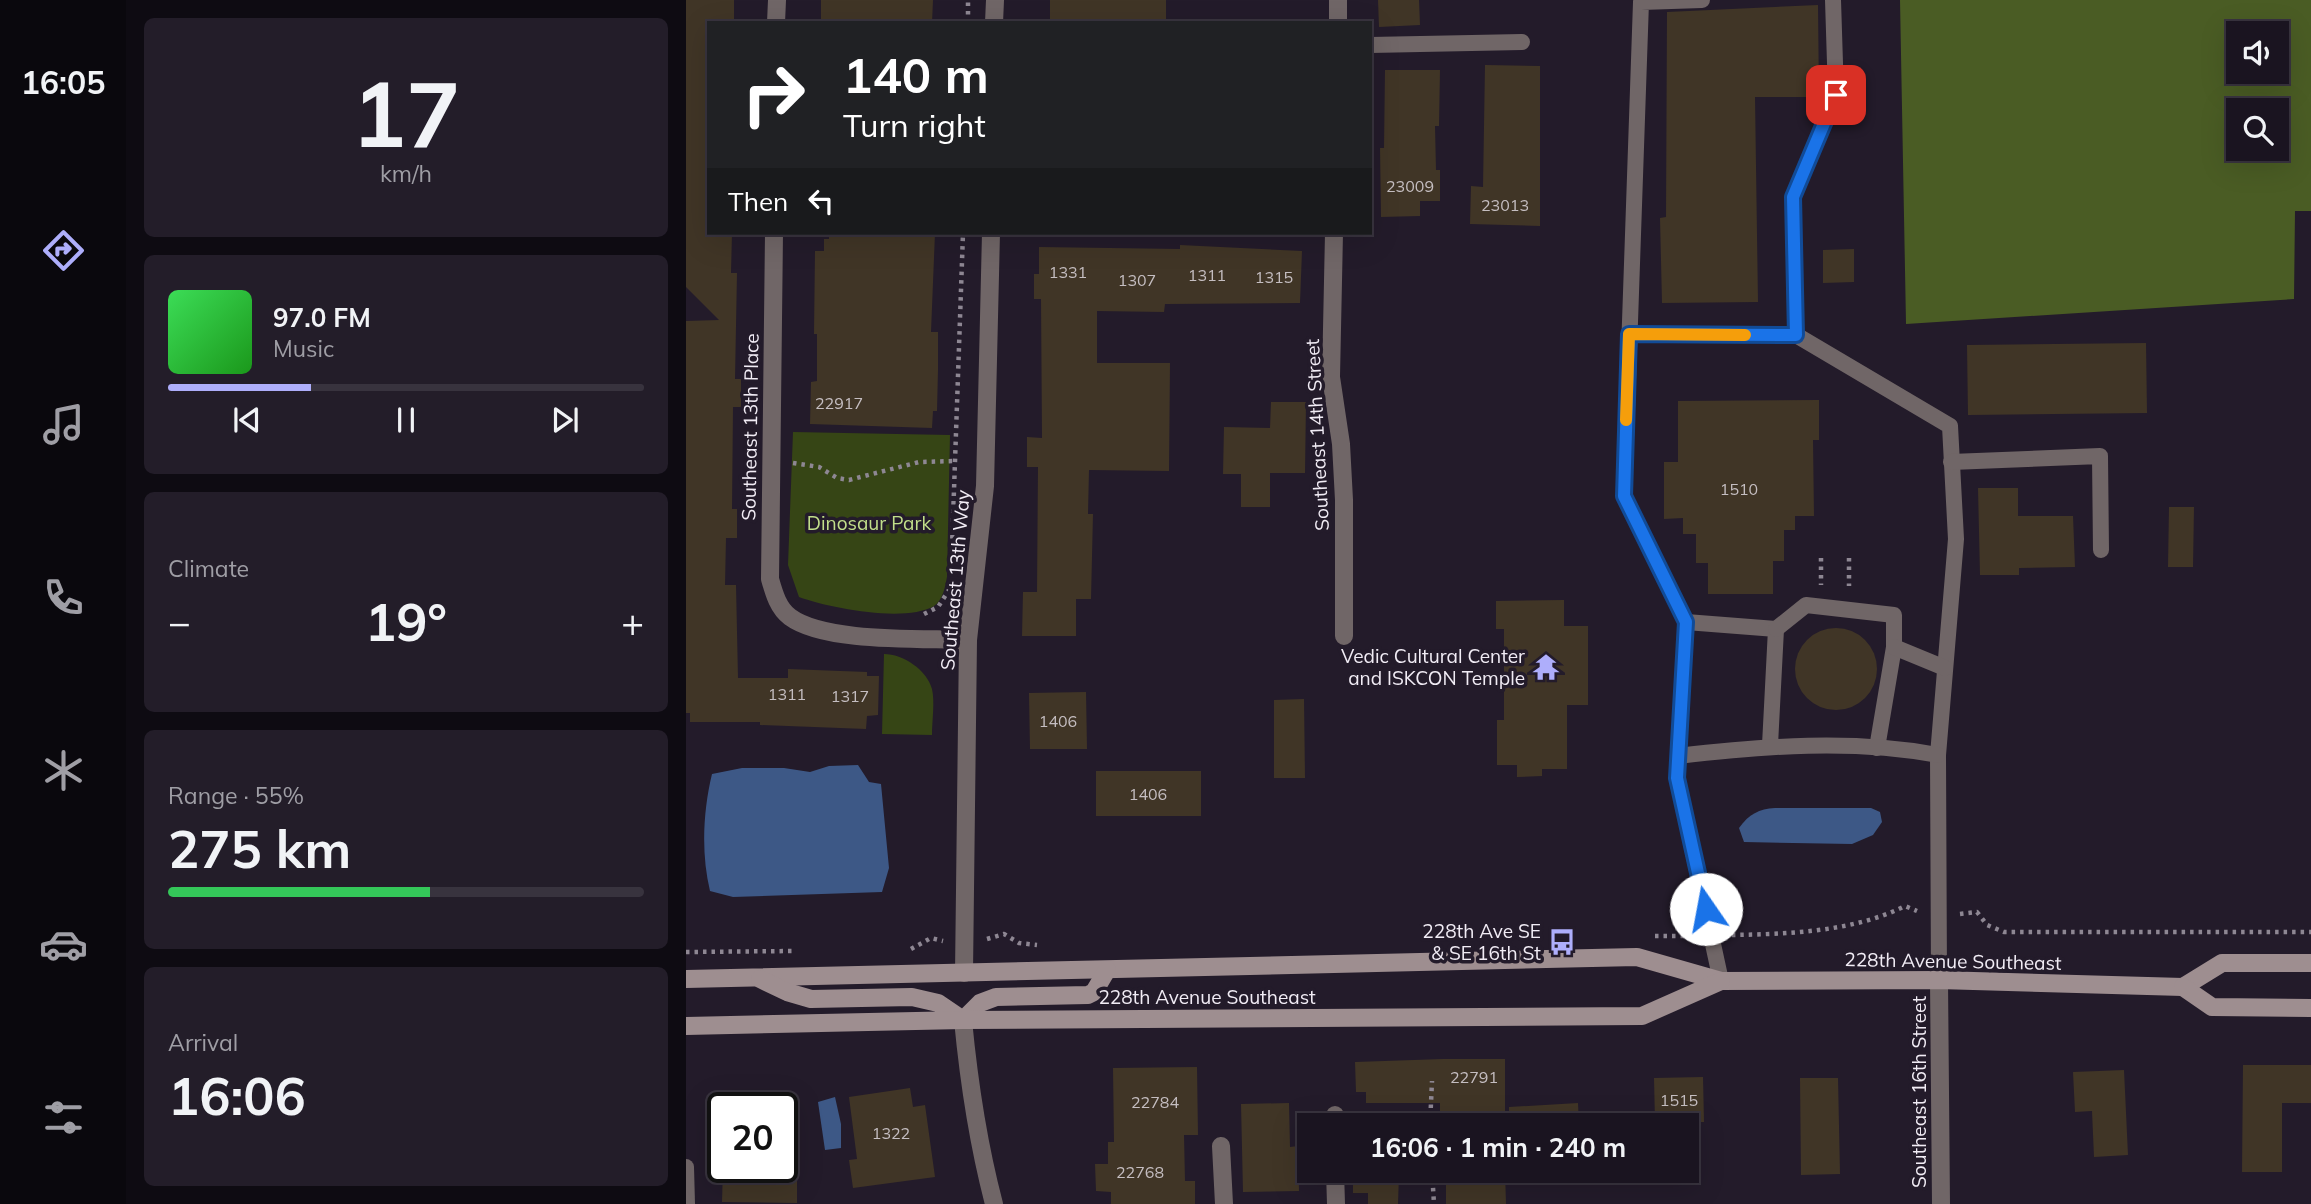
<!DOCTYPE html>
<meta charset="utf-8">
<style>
:root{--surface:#1a1420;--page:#231d29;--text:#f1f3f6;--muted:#9f9ea5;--line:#38333e;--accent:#aeaefb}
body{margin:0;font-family:Mulish,sans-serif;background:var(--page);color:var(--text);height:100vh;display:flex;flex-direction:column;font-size:26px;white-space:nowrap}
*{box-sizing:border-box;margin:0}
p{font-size:23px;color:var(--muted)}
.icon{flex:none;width:38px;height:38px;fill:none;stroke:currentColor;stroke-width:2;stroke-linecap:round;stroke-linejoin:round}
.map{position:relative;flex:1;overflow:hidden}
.side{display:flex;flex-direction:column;gap:18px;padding:18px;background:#0e0b12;width:560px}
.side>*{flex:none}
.top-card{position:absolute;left:21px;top:21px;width:665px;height:214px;border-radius:0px;box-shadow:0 7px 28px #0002,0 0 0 2px var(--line);background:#202124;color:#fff;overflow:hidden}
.fabs{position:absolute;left:1540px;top:21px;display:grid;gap:14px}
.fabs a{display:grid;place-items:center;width:63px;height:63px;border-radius:0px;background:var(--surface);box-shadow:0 7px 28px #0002,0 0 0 2px var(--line);font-size:35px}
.speed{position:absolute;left:21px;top:1092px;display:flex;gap:14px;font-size:35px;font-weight:700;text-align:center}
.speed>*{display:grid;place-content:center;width:91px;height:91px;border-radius:50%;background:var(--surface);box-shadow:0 7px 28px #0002,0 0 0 2px var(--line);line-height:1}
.speed .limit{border:4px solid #111;border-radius:10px;background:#fff;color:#111}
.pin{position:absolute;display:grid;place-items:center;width:60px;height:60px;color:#fff;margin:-30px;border-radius:14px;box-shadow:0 4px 10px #0006}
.me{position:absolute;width:77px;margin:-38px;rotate:348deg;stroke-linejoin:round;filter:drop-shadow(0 0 5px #0008)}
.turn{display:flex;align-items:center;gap:24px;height:147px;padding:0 21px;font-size:32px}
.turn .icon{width:91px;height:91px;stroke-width:2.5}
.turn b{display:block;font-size:49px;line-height:60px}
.then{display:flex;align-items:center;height:66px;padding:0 21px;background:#0003;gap:14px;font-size:26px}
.big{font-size:52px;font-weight:700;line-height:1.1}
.side .card{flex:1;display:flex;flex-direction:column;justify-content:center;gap:10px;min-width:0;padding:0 24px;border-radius:10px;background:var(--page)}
.side .dial{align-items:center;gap:0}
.dial b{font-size:91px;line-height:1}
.song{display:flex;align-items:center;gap:21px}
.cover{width:84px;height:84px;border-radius:10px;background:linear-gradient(135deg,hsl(130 70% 55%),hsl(120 70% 35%))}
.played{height:7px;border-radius:4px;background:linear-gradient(90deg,var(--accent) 30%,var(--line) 30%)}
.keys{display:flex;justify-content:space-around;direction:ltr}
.heat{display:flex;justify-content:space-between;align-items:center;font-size:38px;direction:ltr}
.charge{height:10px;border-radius:5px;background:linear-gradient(90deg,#34c759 55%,var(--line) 0)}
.trip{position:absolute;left:611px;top:1113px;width:402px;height:70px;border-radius:0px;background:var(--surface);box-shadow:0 7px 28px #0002,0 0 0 2px var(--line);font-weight:700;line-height:70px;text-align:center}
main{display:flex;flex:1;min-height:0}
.dock{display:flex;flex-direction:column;width:126px;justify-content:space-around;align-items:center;background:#0a080d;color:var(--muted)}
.dock .icon{width:49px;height:49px}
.dock .active{color:var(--accent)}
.dock b{font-size:32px;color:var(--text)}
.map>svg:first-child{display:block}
</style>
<main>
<nav class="dock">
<b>16:05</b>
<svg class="icon active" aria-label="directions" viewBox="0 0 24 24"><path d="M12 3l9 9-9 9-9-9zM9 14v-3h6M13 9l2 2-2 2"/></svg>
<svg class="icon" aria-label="music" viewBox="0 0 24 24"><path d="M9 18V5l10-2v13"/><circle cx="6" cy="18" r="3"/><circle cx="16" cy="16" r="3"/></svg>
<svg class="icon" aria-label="phone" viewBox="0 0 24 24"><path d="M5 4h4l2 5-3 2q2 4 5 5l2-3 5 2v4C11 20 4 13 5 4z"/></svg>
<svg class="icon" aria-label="climate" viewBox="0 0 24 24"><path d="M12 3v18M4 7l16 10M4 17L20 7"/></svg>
<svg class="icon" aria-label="car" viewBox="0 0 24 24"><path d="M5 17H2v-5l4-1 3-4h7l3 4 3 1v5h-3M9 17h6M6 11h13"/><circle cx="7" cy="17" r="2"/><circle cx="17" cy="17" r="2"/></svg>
<svg class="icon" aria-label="filters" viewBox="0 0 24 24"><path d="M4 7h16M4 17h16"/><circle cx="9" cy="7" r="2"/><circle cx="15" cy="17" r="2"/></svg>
</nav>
<section class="side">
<div class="card dial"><b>17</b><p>km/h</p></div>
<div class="card">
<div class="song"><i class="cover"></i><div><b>97.0 FM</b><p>Music</p></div></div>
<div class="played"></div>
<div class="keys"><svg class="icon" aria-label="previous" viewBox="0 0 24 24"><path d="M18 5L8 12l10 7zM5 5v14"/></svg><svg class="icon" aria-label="pause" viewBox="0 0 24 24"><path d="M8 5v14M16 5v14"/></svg><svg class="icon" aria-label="next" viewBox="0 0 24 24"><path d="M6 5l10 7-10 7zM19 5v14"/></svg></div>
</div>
<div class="card"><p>Climate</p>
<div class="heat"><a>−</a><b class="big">19°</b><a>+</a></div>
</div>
<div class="card"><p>Range · 55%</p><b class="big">275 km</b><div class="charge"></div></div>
<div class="card"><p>Arrival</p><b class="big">16:06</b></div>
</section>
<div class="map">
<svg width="1625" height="1204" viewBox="0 0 1625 1204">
<rect width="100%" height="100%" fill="#231b2a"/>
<g fill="#364515">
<path d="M107 432 264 435 261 577C259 587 257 600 248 606 219 623 143 608 113 597L102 565Z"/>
<path d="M198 654C217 654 241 670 246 689 249 702 246 721 246 735L196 734Z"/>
</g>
<path fill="#4a5c24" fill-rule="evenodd" d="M1214 0H1625V211H1609L1608 299 1220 324ZM1552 33H1591V72H1552ZM1552 110H1591V149H1552Z"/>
<g fill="#3d5886">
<path d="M172 765 183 782 195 784 203 868 196 892 47 897 24 891C15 854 17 811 26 774L56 768H98L124 772 143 766Z"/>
<path d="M1089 808H1185L1194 812 1196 822 1187 835 1166 844 1058 842 1053 828C1063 814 1073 809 1089 808Z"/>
<path d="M149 1097 155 1124V1148L139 1150 132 1102Z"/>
</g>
<g fill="#403526">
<path d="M0 0H48V23H23V233H46L45 273H51L49 379H55V407H47L46 509H51V538H40L39 585H50L52 678H102V669L181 672V676H193L192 715 181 716 180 729 74 725V722H4V713H0V321L33 320 0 287Z"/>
<path d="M135 0H247L246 23H135Z"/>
<rect x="364" y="0" width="116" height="23"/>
<path d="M692 0H733L734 25 693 27Z"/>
<path d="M1132 5 1133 97H1069L1072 302 976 303 974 218 980 217 981 12Z"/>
<path d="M799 65 854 66V226L784 224 785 186 797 187Z"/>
<path d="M699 70H754L753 126H749L750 170H754V201H734V216L695 217 694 148H698Z"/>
<path d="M143 233H249L245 332H252V370L251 411H247L246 428 124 424 125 382 131 381V334H128L129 251H138V239H143Z"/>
<path d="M494 245 616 251 614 303 479 304 478 312 411 311V363H484L483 471 403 470 402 514H407L405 599H390V636H336L337 592H351L352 467H341V437L356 438 355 299H348V274H353V247L494 249Z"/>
<path d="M1168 249V282L1137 283V250Z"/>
<path d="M1460 343 1461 413 1282 415 1281 345Z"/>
<path d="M1133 400V440H1127L1128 516H1109V530H1098V561H1087V594H1022V563H1010V534H997V518L978 519V462H992V401Z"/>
<path d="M585 402H620L619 473H584V507H555V474H537L538 427 584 428Z"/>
<path d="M1292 488H1332V516H1387L1389 567 1333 568V575H1294Z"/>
<path d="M1483 507H1508L1507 567H1482Z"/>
<path d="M878 600V626H902V705H881V769H856V776L831 777V765H811V720H818V629H810V601Z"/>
<circle cx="1150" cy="669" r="41"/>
<path d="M400 692 401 749H344L343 693Z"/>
<path d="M618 699 619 778H588V700Z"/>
<rect x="410" y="771" width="105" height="45"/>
<path d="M757 1059H819V1125H754V1103H680V1092H670L669 1062Z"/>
<path d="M1557 1065H1625V1103H1596V1172H1556Z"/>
<path d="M511 1067 512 1135H498L499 1181H509V1204H425V1192L410 1191 409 1164H422V1142H428L427 1068Z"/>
<path d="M1438 1070 1442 1155 1408 1157 1406 1111 1389 1112 1387 1072Z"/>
<path d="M1017 1077 1018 1122H969L968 1078Z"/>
<path d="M1114 1078H1152L1154 1174 1115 1175Z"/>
<path d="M224 1088 227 1107 239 1105 249 1177 167 1188 163 1160 171 1159 163 1097Z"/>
<path d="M603 1103 604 1147 612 1146 613 1191 557 1192 555 1104Z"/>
<path d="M892 1103 893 1125H823V1107Z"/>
<path d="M37 1167H111V1203L36 1202Z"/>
<path d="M667 1171 713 1174 712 1204H682V1193H667Z"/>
<path d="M760 1171H819L820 1204H760Z"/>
</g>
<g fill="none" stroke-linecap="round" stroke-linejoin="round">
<g stroke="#8e8793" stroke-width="4.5" stroke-dasharray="3.5 5" stroke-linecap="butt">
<path d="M282 23V0"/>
<path d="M107 463 133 467 151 478 163 480 233 462 270 461"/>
<path d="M266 547 277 233"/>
<path d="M1135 558V585"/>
<path d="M1163 558V586"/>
<path d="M238 614 252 607 263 590"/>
<path d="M1274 914 1291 912 1301 925 1318 932H1625"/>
<path d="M1046 935C1102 934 1167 932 1219 906L1231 911"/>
<path d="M969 936H1005"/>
<path d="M301 939 318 934 333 943 351 945"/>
<path d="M225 949 245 938 257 941"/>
<path d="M0 952 108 951"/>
<path d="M672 1114 719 1116 735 1125"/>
<path d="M691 1115V1125"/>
<path d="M744 1125 746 1081"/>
<path d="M746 1171 748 1204"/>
</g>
<g stroke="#706667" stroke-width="16">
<path d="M1016 0 955 2 938 496 1000 622 991 778 1035 981"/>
<path d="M684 45 836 42"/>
<path d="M943 334 1110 335 1107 197 1150 95 1147 0"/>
<path d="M1110 335 1264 426 1270 539 1252 755 1253 980"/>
<path d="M1265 462 1414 456 1415 550"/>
<path d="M1000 622 1090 629 1084 745"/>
<path d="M1090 629 1120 605 1208 615V647L1191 748"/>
<path d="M1208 647 1259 668"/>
<path d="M992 756C1078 746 1166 739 1252 755"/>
<path d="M0 1167 1 1204"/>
</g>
<g stroke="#706667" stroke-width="18">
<path d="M90 23 91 0"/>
<path d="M308 23 309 0"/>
<path d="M652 23V0"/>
<path d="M88 233 84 579C88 593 92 608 104 617 139 643 236 638 282 640"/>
<path d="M648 233 645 377 655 444 658 500V636"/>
<path d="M278 973 282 640 299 486 305 233"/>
<path d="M1253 980 1255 1204"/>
<path d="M277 1020C283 1083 292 1143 308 1204"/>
<path d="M649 1115V1125"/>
<path d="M535 1146 538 1204"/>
<path d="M649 1171 650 1204"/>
</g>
<g stroke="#9e8e90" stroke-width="18">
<path d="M0 979 951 957 1035 981 1253 980 1497 987 1536 963H1625"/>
<path d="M74 979 101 992 125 999 226 997 252 1003 277 1020 294 1003 310 997 402 995 408 992 421 970"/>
<path d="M1497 987 1526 1007 1625 1008"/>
<path d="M0 1026 277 1020 956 1016 1035 981"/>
</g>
</g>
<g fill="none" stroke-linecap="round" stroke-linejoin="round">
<defs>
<path id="route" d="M1020 909 991 778 1000 622 938 496 943 334 1110 335 1107 197 1150 95"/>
</defs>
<use href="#route" stroke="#114b97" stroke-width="18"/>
<use href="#route" stroke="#1a73e8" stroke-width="12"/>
<path stroke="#f59e0b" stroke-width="12" d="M940 420 943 334 1059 335"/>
</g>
<defs>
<symbol id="temple-bare" viewBox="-9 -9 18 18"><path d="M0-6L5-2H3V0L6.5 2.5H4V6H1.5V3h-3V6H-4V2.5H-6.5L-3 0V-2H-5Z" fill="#aeaefb" stroke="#231b2a" stroke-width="2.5" paint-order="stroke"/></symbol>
<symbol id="bus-bare" viewBox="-9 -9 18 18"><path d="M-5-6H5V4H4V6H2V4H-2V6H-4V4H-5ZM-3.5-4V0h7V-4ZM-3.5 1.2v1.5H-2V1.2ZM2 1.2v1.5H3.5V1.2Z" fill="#aeaefb" stroke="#231b2a" stroke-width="2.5" paint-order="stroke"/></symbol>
</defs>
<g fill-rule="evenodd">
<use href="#temple-bare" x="841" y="648" width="38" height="38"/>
<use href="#bus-bare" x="857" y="923" width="38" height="38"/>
</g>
<g text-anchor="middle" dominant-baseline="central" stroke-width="7" stroke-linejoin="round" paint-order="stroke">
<g font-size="16" fill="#c5bec1">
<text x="724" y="186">23009</text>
<text x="819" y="205">23013</text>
<text x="382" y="272">1331</text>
<text x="521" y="275">1311</text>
<text x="588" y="277">1315</text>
<text x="451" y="280">1307</text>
<text x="153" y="403">22917</text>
<text x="1053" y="489">1510</text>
<text x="101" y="694">1311</text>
<text x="164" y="696">1317</text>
<text x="372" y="721">1406</text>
<text x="462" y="794">1406</text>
<text x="788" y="1077">22791</text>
<text x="993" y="1100">1515</text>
<text x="469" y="1102">22784</text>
<text x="205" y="1133">1322</text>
<text x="454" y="1172">22768</text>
</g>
<g font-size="19" fill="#f1ecf5" stroke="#231b2a">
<text transform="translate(64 427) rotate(-89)">Southeast 13th Place</text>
<text transform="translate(631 435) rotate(-93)">Southeast 14th Street</text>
<text transform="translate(269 580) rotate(-85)">Southeast 13th Way</text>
<text transform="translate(1267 961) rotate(1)">228th Avenue Southeast</text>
<text x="521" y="997">228th Avenue Southeast</text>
<text transform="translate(1233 1092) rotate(-90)">Southeast 16th Street</text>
</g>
<g font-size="19" fill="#c1de8a" stroke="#231b2a">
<text x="183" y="523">Dinosaur Park</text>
</g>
<g font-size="19" fill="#f1ecf5" stroke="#231b2a" text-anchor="end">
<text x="839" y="656">Vedic Cultural Center<tspan x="839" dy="22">and ISKCON Temple</tspan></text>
<text x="855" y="931">228th Ave SE<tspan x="855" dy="22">&amp; SE 16th St</tspan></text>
</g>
</g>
</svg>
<div class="fabs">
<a><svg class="icon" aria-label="sound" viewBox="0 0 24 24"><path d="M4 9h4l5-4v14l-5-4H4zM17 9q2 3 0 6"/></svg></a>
<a><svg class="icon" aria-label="search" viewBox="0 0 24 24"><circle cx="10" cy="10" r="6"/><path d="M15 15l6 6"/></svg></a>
</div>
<div class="speed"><div class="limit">20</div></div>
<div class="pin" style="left:1150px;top:95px;background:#d93025"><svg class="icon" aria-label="arrive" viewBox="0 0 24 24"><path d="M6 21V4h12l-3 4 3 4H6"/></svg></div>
<svg class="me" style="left:1020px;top:909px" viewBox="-20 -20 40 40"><circle r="19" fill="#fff"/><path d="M0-13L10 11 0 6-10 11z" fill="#1a73e8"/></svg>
<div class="trip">16:06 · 1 min · 240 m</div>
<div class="top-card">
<div class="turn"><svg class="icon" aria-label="right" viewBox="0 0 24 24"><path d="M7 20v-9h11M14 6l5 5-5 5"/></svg><div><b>140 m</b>Turn right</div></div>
<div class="then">Then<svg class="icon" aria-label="left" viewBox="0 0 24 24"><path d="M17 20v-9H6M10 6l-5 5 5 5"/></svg></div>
</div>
</div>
</main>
